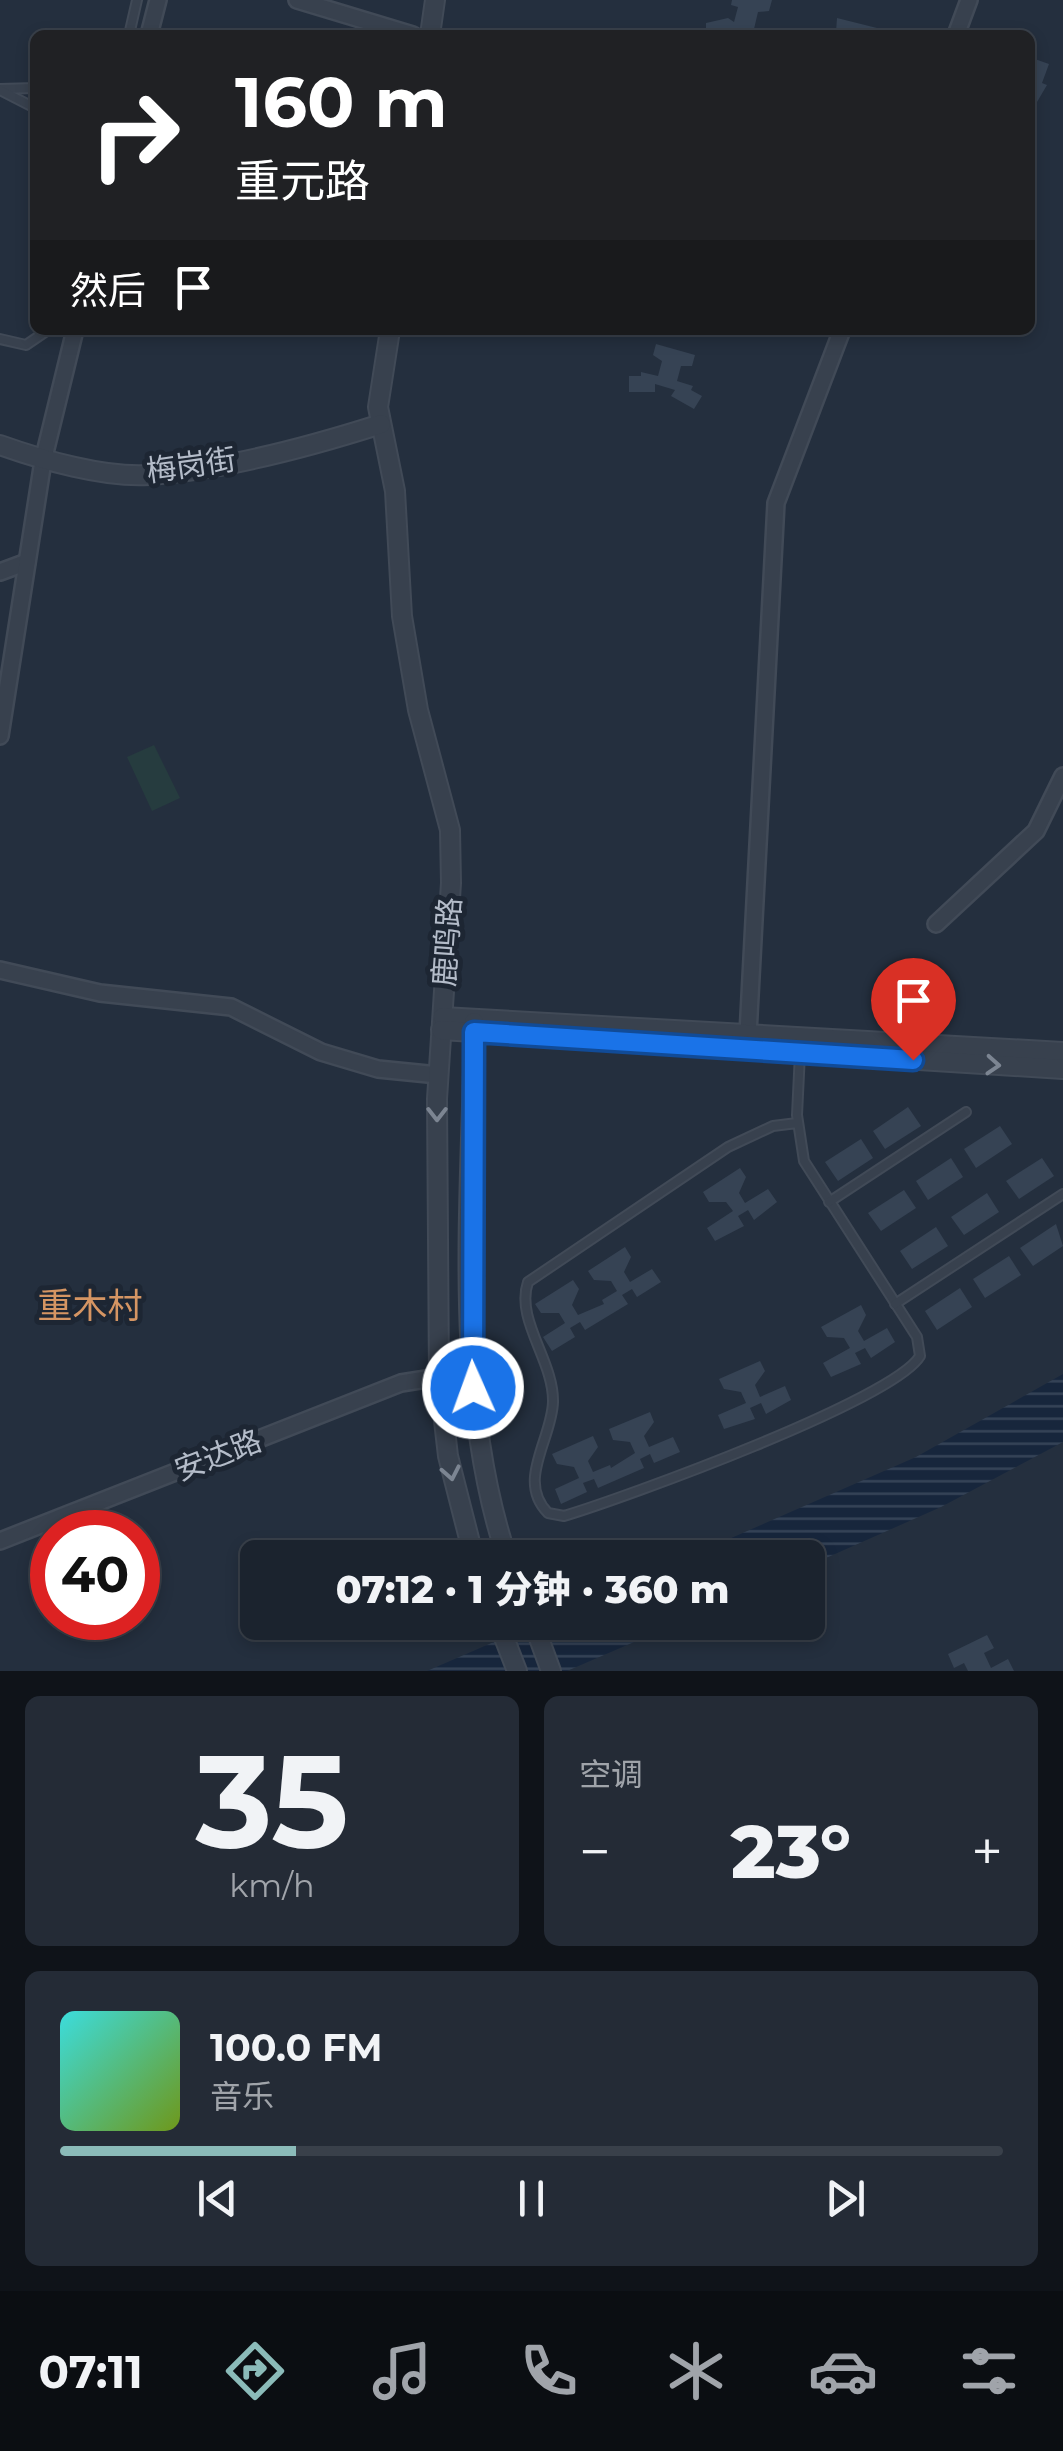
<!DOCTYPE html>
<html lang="zh">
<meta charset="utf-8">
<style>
:root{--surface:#1b232e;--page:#242b36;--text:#f1f3f6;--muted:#a0a4aa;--line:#39404a;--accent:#8bbbb9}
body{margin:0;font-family:Montserrat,"Noto Sans SC",sans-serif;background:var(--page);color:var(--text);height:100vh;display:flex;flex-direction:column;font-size:38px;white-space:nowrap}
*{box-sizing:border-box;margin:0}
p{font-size:32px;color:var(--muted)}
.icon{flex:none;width:55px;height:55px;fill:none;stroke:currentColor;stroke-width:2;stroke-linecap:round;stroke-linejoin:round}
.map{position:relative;height:1671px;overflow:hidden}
.details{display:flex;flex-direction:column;gap:25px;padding:25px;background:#0f1319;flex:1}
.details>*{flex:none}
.hud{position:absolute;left:30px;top:30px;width:1005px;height:305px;border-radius:15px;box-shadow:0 5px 15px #0003,0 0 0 2px var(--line);background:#202124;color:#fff;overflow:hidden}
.speed{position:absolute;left:30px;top:1510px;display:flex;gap:20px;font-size:50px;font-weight:700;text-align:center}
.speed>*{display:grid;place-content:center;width:130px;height:130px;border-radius:50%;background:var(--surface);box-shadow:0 5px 15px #0003,0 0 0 2px var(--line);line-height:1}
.speed .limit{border:15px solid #d22;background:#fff;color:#111}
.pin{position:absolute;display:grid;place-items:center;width:85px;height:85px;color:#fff;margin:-102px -42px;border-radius:50% 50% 50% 0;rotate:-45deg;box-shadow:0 0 10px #0007}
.pin .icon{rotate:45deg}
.me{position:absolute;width:110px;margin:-55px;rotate:358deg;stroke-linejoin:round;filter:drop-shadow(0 0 8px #0008)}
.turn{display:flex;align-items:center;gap:35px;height:210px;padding:0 40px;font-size:45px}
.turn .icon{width:130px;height:130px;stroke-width:2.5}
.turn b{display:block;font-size:70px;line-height:85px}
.then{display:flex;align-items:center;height:95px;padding:0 40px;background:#0003;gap:20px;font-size:38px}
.big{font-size:75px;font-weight:800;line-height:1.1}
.details .widget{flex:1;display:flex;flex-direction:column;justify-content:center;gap:15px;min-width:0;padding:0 35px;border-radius:15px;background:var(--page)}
.details .dial{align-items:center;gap:0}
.dial b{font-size:130px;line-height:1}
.song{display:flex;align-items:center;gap:30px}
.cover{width:120px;height:120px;border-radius:15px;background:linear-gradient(135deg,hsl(180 70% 55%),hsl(80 70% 35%))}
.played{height:10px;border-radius:5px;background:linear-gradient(90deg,var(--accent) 25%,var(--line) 25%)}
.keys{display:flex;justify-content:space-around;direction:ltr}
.heat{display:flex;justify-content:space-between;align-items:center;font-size:55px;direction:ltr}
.details .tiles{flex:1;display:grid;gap:25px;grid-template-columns:1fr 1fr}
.widget:last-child{grid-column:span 2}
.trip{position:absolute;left:240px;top:1540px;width:585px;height:100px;border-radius:15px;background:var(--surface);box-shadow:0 5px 15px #0003,0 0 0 2px var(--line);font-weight:800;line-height:100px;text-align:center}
.tabs{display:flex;height:160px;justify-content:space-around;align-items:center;background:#0b0e12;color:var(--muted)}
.tabs .icon{width:70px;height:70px}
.tabs .on{color:var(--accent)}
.tabs b{font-size:45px;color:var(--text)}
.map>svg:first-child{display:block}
</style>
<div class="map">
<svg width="1063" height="1671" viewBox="0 0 1063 1671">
<defs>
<pattern id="water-rules" width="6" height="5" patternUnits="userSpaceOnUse" patternTransform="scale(2.5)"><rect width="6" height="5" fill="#17263c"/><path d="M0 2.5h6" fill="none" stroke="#364457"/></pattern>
</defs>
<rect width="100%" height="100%" fill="#242f3e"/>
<path fill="#263c3f" d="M154 745 180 798 152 811 127 757Z"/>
<g fill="url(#water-rules)">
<path d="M1063 1374V1442L941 1507 808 1566V1558L688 1557 916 1457Z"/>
<path d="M538 1623H678L567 1671H427Z"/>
</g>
<g fill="#364354">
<path d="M732 0H772L769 11 758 12 754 29 772 35 732 30V35H706V23L728 18 734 22 738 7 731 5Z"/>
<path d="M837 18 877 28 875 35 836 32Z"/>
<path d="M1032 58 1049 64 1042 83 1047 85 1030 114Z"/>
<path d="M656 344 695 355 692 366H681L677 381 693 386 691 390 702 396 694 409 671 396 675 390 655 384V392H629V376H641V372L658 376 662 361 653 355Z"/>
<path d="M908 1107 921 1126 885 1149 873 1131Z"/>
<path d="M1000 1126 1012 1144 976 1168 964 1149Z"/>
<path d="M861 1139 873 1158 838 1181 825 1162Z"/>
<path d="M951 1158 963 1177 928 1200 916 1181Z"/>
<path d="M1042 1158 1054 1176 1019 1199 1006 1181Z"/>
<path d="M740 1168 746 1177 739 1193 745 1203 768 1189 777 1202 754 1220 748 1210 738 1216 744 1226 715 1241 707 1228 733 1211 726 1202H709L703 1192Z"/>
<path d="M904 1190 916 1208 881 1231 868 1213Z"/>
<path d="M987 1193 999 1212 964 1235 951 1217Z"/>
<path d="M1056 1224 1063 1246 1033 1266 1020 1248Z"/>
<path d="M936 1227 948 1246 912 1269 900 1251Z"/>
<path d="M625 1247 631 1257 624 1272 630 1282 652 1269 661 1282 637 1297 632 1289 622 1295 628 1304 585 1330 580 1322 570 1328 575 1337 552 1351 543 1337 565 1323 559 1313H541L535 1304 573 1280 579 1289 572 1305 578 1315 604 1304 602 1300 617 1291 611 1281 594 1280 588 1271Z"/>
<path d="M1009 1256 1021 1275 985 1298 973 1279Z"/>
<path d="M960 1288 972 1307 937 1330 925 1311Z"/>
<path d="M861 1305 866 1315 858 1331 864 1341 887 1328 895 1342 871 1358 865 1348 855 1353 861 1364 831 1377 823 1363 850 1348 844 1338 827 1337 821 1327Z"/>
<path d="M760 1361 765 1371 755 1385 760 1397 785 1386 791 1400 766 1414 761 1403 750 1408 755 1419 724 1429 718 1415 746 1403 741 1392 724 1389 719 1379Z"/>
<path d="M650 1412 654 1422 644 1436 649 1447 673 1437 680 1452 654 1463 650 1454 640 1459 644 1468 598 1488 594 1479 583 1483 587 1492 561 1504 555 1489 579 1478 574 1467 557 1464 552 1454 593 1436 598 1447 588 1461 593 1472 610 1465 611 1468 635 1453 630 1442 613 1440 609 1429Z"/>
<path d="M987 1635 994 1648 984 1653 991 1668 1008 1659 1014 1671H968L964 1663 954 1668 948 1654Z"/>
</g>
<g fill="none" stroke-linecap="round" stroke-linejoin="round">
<defs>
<g id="service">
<path d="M129 35 137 0"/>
<path d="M0 89 35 88"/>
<path d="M0 90 35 108"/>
<path d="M0 339 26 345 48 330"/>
<path d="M797 1123 773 1126 728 1147 528 1282C515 1320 554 1361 553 1402 552 1439 516 1481 548 1513L564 1516C624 1498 894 1400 920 1356L917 1337 804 1161 797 1115 800 1053"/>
<path d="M829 1202 966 1112"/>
<path d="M895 1304 1063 1194"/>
</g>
<g id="minor">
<path d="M297 0 413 35"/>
<path d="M149 35 158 0"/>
<path d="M956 35 969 0"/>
<path d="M0 572 27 562"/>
<path d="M0 736 43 461 75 330"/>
<path d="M936 924 1036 831 1063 776"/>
<path d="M0 970 100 993 231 1007 321 1052 378 1069 438 1075"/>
<path d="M748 1034 776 503 842 330"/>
<path d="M0 1541 401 1383 439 1377"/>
</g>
<g id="tertiary">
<path d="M430 35 435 0"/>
<path d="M390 330 378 407 395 491 402 616 418 710 450 830 451 883 437 1099 439 1377 448 1456 474 1558"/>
<path d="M0 445C42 460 105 478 149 475 222 470 312 446 381 424"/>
<path d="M443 1017 1063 1052"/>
<path d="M474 1022C472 1197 451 1391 507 1558"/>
<path d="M441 1030 1063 1069"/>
<path d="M498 1622 517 1671"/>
<path d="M533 1622 551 1671"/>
</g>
</defs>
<use href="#service" stroke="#414a57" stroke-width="12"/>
<use href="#minor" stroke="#414a57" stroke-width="20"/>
<use href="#tertiary" stroke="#414a57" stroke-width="22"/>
<use href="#service" stroke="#38414e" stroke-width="8"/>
<use href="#minor" stroke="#38414e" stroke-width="15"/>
<use href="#tertiary" stroke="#38414e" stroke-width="18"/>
</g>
<defs><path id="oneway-chevron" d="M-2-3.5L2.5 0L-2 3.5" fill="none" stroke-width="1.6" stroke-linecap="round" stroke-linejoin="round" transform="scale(2.5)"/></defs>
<g stroke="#7c8592">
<use href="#oneway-chevron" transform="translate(993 1065) rotate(4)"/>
<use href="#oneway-chevron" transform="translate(437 1114) rotate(90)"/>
<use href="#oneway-chevron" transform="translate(451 1473) rotate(79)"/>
</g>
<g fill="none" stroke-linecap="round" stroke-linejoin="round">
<defs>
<path id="route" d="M473 1388 474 1032 913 1060"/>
</defs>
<use href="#route" stroke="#114b97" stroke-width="25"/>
<use href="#route" stroke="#1a73e8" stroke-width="18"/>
</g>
<g text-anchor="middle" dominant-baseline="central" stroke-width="10" stroke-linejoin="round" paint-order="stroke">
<g font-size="30" fill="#b4bcc9" stroke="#1d2633">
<text transform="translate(191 465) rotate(-8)">梅岗街</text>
<text transform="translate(447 942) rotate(-86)">鹿鸣路</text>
<text transform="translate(218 1455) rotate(-21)">安达路</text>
</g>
<g font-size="35" fill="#d59563" stroke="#1d2633">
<text x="90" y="1305">重木村</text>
</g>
</g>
</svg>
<div class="speed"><div class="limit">40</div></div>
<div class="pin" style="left:913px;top:1060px;background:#d93025"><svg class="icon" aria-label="arrive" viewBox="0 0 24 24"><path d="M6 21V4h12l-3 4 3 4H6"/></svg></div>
<svg class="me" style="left:473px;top:1388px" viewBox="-20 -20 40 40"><circle r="17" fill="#1a73e8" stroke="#fff" stroke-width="3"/><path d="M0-11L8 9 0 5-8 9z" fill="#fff"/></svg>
<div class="trip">07:12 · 1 分钟 · 360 m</div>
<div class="hud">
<div class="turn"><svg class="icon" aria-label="right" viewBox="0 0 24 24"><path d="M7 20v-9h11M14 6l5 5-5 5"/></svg><div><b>160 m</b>重元路</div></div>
<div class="then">然后<svg class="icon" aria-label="arrive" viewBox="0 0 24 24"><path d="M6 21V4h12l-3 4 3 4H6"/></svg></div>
</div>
</div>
<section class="details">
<div class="tiles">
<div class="widget dial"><b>35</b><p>km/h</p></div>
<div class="widget"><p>空调</p>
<div class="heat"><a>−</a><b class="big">23°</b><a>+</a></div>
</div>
<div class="widget">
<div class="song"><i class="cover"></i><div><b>100.0 FM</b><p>音乐</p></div></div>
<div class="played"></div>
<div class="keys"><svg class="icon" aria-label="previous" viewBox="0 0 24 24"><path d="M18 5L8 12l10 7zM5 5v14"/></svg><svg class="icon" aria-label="pause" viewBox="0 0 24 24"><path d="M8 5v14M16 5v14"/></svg><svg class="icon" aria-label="next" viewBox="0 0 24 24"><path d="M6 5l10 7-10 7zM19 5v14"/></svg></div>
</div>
</div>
</section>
<nav class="tabs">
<b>07:11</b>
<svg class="icon on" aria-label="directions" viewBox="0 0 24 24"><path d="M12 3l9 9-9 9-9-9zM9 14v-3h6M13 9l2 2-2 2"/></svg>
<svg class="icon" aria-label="music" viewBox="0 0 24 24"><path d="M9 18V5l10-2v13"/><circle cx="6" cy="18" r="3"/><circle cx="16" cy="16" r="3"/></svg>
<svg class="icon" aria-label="phone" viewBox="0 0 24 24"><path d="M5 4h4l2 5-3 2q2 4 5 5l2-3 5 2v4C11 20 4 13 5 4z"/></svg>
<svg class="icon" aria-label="climate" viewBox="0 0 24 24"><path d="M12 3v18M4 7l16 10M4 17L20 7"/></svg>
<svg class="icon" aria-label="car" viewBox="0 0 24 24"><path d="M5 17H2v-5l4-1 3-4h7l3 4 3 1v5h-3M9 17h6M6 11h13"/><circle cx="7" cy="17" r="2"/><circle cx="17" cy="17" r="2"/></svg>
<svg class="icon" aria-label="filters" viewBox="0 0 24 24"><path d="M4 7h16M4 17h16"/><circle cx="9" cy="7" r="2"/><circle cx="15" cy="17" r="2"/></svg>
</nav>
